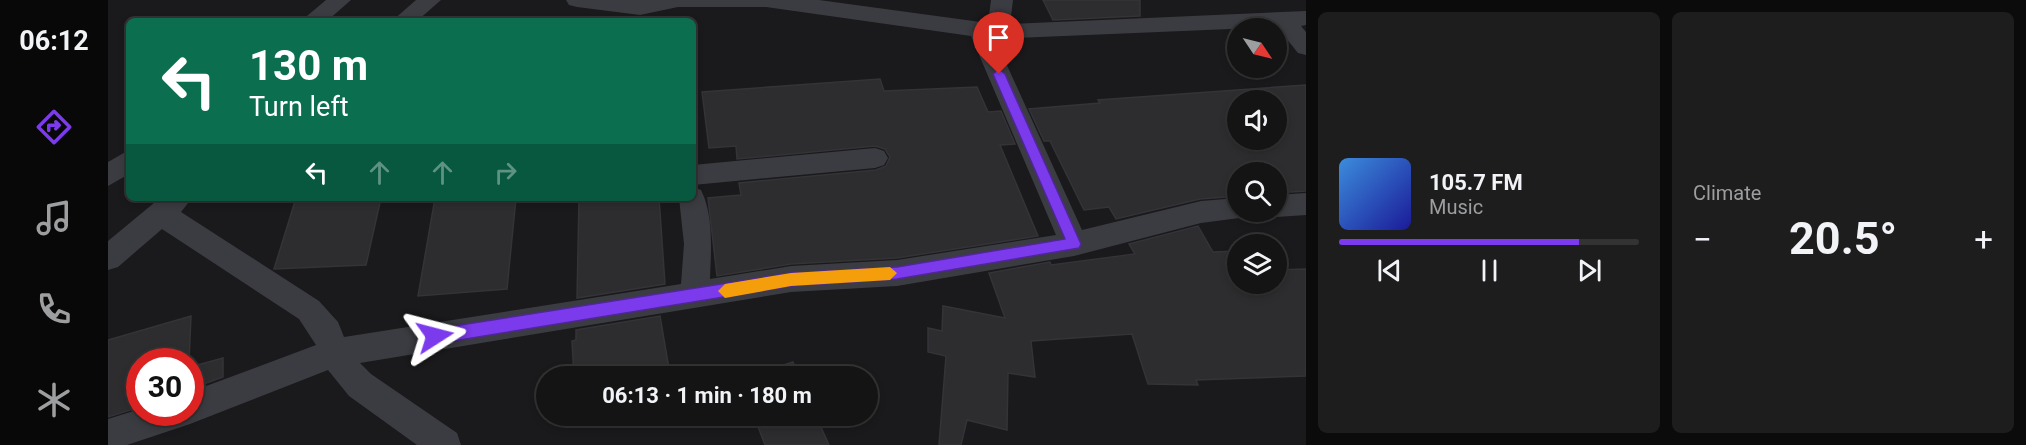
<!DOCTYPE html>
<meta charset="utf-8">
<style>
:root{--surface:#141415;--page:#1d1d1e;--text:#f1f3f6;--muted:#9d9ea0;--line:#333334;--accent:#7c3aed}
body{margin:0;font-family:Roboto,sans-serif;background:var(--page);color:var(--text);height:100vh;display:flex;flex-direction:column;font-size:22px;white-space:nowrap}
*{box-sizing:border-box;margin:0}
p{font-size:20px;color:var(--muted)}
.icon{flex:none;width:33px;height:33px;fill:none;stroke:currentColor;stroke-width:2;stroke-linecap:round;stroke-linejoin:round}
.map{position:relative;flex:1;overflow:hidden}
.side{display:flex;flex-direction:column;gap:12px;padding:12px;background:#0b0b0c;width:720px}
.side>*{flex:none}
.banner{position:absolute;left:18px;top:18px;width:570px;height:183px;border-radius:9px;box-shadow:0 3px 9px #0003,0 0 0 2px var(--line);background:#0b6e4f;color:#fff;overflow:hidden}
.needle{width:39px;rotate:125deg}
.controls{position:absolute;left:1119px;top:18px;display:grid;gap:12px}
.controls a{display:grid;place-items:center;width:60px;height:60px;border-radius:50%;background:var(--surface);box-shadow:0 3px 9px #0003,0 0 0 2px var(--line);font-size:30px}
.speed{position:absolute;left:18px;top:348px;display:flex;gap:12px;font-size:30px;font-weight:700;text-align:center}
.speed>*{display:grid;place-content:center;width:78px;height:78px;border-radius:50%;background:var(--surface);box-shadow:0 3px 9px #0003,0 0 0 2px var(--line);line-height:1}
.speed .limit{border:9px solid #d22;background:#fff;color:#111}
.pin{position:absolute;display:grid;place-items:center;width:51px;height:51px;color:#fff;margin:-62px -26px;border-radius:50% 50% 50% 0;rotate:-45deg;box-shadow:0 0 6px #0007}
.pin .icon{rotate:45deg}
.me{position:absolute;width:66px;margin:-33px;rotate:81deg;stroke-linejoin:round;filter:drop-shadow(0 0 4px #0008)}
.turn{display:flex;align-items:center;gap:21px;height:126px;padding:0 24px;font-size:27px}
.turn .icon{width:78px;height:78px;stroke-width:2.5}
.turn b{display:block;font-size:42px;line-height:51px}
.lanes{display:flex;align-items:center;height:57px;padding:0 24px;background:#0003;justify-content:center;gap:30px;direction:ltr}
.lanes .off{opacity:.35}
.big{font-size:45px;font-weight:700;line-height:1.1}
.side .widget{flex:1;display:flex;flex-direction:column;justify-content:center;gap:9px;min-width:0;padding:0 21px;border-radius:9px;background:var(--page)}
.song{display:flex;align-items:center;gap:18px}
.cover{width:72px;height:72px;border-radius:9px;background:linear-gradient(135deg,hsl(210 70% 55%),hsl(240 70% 35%))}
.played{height:6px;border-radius:3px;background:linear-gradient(90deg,var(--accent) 80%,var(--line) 80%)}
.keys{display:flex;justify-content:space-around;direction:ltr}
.heat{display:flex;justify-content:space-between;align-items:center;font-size:33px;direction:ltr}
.side .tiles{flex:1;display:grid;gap:12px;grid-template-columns:repeat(2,1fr)}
.trip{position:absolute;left:428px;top:366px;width:342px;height:60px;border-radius:30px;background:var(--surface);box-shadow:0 3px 9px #0003,0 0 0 2px var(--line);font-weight:700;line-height:60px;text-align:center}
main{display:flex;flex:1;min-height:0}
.menu{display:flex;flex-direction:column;width:108px;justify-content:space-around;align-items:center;background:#080808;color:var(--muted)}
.menu .icon{width:42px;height:42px}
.menu .current{color:var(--accent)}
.menu b{font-size:27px;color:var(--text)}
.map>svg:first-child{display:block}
</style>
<main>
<nav class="menu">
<b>06:12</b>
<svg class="icon current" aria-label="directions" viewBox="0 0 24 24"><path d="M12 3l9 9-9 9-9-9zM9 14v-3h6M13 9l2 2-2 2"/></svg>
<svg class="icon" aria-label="music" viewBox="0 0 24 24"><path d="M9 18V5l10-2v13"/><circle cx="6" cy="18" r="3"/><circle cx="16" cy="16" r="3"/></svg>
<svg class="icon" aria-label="phone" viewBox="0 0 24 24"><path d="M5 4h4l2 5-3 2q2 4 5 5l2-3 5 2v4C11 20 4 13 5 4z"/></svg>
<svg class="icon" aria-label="climate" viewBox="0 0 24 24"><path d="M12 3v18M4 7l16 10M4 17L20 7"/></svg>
</nav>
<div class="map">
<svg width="1198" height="445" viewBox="0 0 1198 445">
<rect width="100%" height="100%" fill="#1a1a1c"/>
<g fill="#2d2d30" stroke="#343438" stroke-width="1.5" fill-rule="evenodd">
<path d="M935 0H1032V16L945 20Z"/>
<path d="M772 79 776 91 869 87 880 112 893 111 907 144 892 145 930 236 789 258 683 264 609 276 600 198 633 195 631 183 768 170 778 166 782 157 777 149 767 146 629 159 628 146 601 148 594 92Z"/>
<path d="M1198 85V191L1168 193V172H1130V196L1092 199 1008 219 1001 207 976 210 942 141H936L921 109 992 103 990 100ZM1130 100H1168V140H1130Z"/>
<path d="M188 198H273L258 265 166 269Z"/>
<path d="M327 198H408L399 289 310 296Z"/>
<path d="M471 198H551L557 284 469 298Z"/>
<path d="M1090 226 1105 252 1130 251V284H1168V270L1198 269V376L1088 380 1090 385 1040 384 1024 334 923 341 927 377 900 373 899 430 859 420 853 445H831L838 356 820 352V328L834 331 835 306 897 318 881 273 942 262 943 265 1027 254 1021 244Z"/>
<path d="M83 316 81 362H32V407L0 417V340Z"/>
<path d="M552 316 561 369 517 376H466L464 341 468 340V330Z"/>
<path d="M115 358V377L82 389V367Z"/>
<path d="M685 362 691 376H642Z"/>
<path d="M646 416H708L721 445H657Z"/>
</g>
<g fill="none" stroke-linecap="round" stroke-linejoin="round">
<g fill="#3b3c41" fill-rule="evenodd">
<path d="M218 0H243L219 21H193Z"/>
<path d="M308 0H333L309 21H284Z"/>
<path d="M458 0H711L880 23 883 0H905L902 24 1198 11V25L1193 26 1198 32V55L1190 53 1169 27 887 39 974 230 1093 201 1130 198V212H1142L1139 217 1093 223 966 256 789 286 683 292 252 363 263 374 349 433 353 445H309L241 396 220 370 82 424 19 445H0V419L32 409V412H82V392L208 345 191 319 54 229 10 267 0 270V241L52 198H84L73 212 211 301 230 322 236 337 573 284 576 244 571 198H585V187L593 190C606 216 603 251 602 279L683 266 789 260 948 235 863 36 658 7H570L532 15 469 7 461 5Z"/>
<path d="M767 148 776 151 780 158 776 165 767 168 585 185V165Z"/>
<path d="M21 150V174L0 186V162Z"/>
<path d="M1198 193V215L1168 217 1157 212H1168V195Z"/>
</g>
</g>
<path fill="#7c3aed" stroke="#51269a" stroke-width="1.5" d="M891 69 897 74 973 244 971 248 789 279 683 286 327 344 322 341 319 336 322 331 327 329 683 273 789 267 957 239 885 74Z"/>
<path fill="#f59e0b" d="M782 267 789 273 782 280 683 286 617 298 610 291 617 284 683 273Z"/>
</svg>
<div class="controls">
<a><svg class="needle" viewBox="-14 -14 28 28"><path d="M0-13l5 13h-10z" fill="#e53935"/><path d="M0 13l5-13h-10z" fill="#9d9ea0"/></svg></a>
<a><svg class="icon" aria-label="sound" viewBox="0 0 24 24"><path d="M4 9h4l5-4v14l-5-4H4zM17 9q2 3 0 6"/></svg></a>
<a><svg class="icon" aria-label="search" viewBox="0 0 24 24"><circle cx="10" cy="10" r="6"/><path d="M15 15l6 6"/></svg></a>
<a><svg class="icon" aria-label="layers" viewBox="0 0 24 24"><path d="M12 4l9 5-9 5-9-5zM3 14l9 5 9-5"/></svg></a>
</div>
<div class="speed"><div class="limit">30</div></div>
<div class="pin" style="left:891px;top:74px;background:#d93025"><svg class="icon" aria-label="arrive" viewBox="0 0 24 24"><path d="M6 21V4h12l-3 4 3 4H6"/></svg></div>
<svg class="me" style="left:327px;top:336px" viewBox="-20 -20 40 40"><path d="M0-17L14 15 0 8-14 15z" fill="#7c3aed" stroke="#fff" stroke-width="4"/></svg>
<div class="trip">06:13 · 1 min · 180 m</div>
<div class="banner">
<div class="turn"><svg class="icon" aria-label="left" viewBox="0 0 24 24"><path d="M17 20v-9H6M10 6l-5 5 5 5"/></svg><div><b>130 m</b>Turn left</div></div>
<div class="lanes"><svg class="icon" aria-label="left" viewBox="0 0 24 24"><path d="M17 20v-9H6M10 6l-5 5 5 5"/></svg><svg class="icon off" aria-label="ahead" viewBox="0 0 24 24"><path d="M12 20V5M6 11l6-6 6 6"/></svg><svg class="icon off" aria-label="ahead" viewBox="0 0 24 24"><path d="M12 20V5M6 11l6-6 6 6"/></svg><svg class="icon off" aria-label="right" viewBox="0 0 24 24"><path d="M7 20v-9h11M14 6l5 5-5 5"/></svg></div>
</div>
</div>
<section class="side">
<div class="tiles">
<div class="widget">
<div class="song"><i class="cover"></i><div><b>105.7 FM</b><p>Music</p></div></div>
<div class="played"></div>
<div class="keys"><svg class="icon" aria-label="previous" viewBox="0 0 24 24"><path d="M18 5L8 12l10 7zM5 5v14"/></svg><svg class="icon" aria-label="pause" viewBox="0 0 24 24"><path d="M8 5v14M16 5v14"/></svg><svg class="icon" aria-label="next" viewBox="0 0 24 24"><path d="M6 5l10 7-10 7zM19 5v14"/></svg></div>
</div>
<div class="widget"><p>Climate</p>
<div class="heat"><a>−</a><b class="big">20.5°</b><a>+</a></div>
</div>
</div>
</section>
</main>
